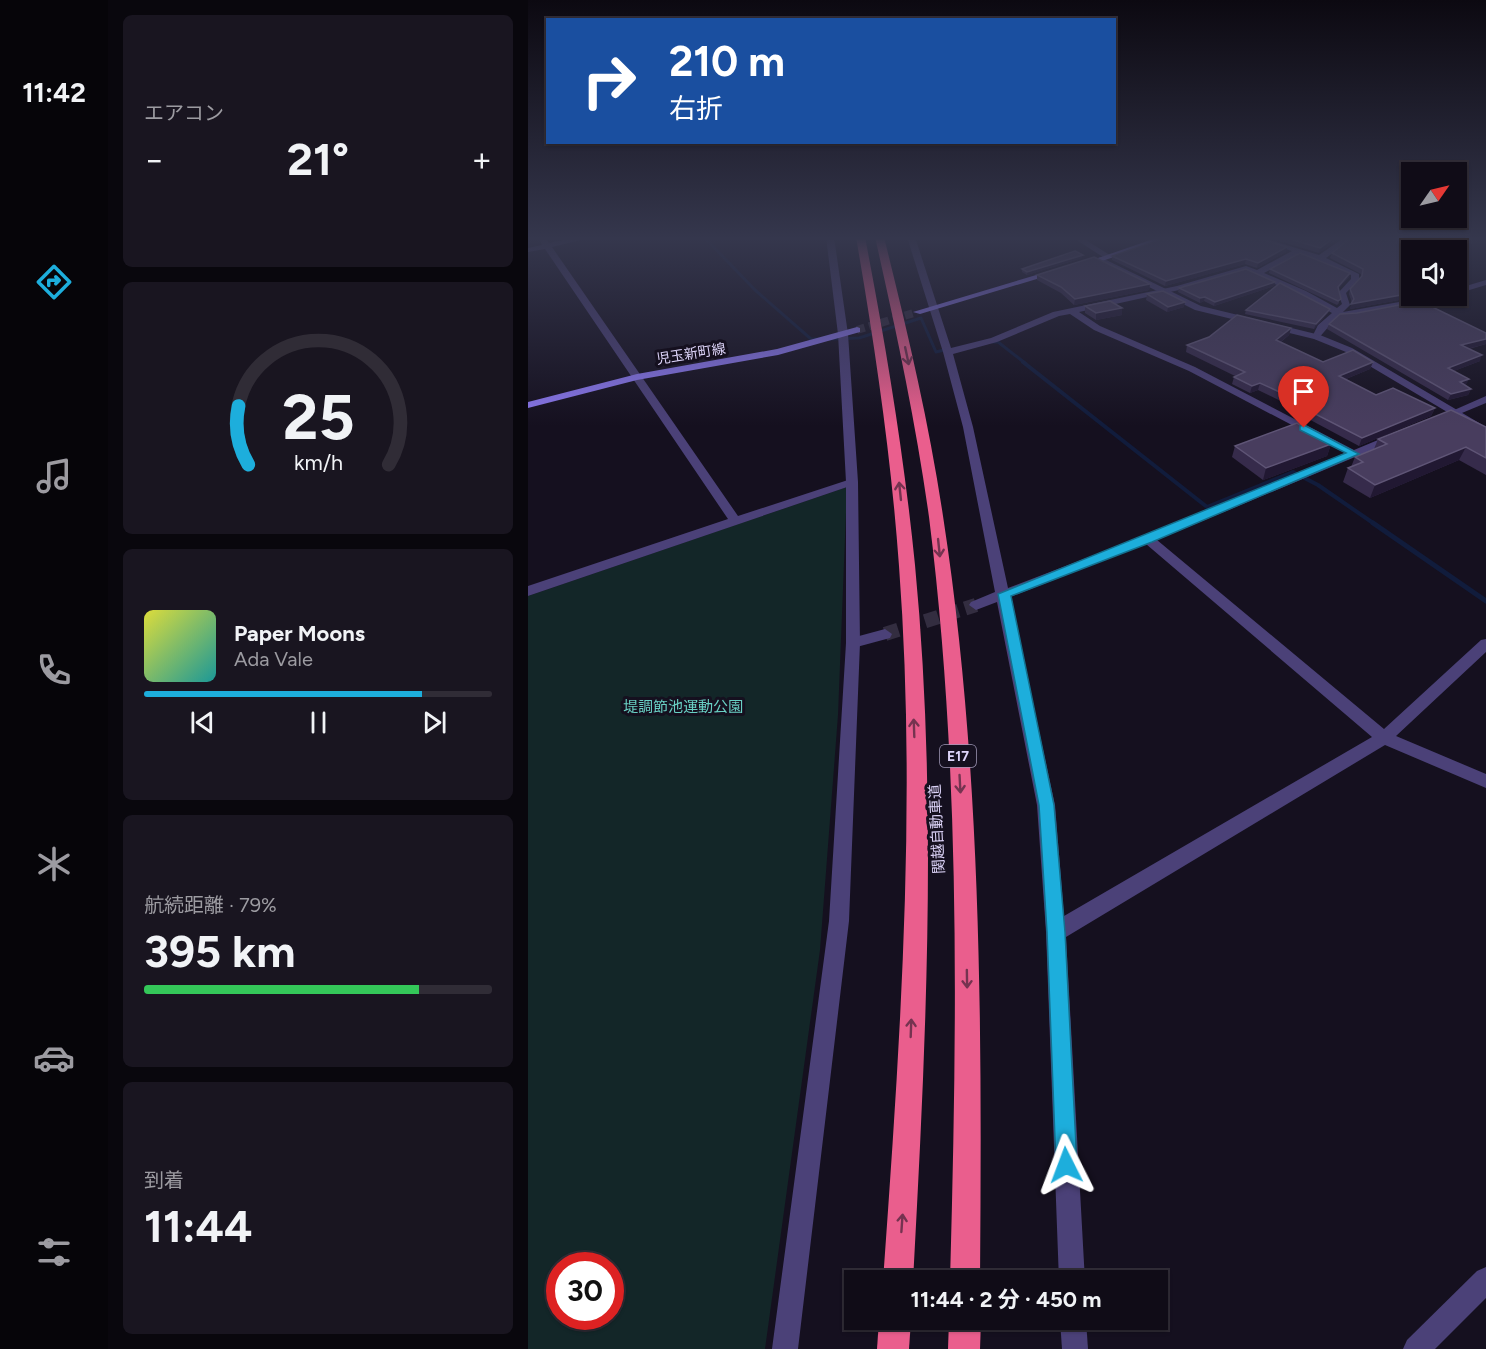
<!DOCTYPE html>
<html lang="ja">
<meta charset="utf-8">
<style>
:root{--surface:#100c17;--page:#191520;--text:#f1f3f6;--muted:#9c9ba1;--line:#302c36;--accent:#1daedc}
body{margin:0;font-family:Figtree,"Noto Sans JP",sans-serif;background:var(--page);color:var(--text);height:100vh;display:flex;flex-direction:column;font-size:22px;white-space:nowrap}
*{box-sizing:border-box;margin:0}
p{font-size:20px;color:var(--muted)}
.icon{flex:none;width:33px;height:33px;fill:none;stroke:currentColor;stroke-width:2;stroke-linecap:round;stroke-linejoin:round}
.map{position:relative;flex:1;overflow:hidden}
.sheet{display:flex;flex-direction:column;gap:15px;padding:15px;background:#09070d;width:420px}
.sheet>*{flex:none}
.guide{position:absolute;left:18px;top:18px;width:570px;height:126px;border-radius:0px;box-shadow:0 2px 4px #0004,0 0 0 2px var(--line);background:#1a4fa0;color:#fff;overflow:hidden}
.needle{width:39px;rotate:56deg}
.controls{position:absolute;left:873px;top:162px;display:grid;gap:12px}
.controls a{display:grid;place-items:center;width:66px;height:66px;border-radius:0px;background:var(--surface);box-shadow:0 2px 4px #0004,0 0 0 2px var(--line);font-size:30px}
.speed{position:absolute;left:18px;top:1252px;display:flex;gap:12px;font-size:30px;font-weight:700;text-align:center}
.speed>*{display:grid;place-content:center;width:78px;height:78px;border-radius:50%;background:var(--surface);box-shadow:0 2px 4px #0004,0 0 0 2px var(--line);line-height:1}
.speed .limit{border:9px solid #d22;background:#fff;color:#111}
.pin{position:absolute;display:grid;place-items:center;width:51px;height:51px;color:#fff;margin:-62px -26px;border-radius:50% 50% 50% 0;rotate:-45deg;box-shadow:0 0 6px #0007}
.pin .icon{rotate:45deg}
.me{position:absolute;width:66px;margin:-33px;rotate:357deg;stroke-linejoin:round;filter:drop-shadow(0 0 4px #0008)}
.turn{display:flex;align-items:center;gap:21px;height:126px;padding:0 24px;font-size:27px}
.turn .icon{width:78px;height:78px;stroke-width:2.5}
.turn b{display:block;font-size:42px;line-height:51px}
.big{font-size:45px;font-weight:700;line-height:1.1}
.sheet .widget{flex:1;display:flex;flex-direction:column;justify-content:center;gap:9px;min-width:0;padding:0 21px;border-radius:9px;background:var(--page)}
.sheet .dial{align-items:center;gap:0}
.dial svg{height:156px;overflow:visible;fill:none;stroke:var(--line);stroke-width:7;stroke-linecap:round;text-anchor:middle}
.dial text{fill:var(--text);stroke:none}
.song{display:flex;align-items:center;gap:18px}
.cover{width:72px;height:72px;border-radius:9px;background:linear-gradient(135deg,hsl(60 70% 55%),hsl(180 70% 35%))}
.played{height:6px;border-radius:3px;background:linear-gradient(90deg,var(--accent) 80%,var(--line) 80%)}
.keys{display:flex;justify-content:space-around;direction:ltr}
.heat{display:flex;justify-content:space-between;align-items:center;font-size:33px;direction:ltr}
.charge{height:9px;border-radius:4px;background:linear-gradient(90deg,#34c759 79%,var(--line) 0)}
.trip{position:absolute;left:316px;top:1270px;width:324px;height:60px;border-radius:0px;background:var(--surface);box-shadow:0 2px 4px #0004,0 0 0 2px var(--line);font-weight:700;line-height:60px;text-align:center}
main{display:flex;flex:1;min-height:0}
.dock{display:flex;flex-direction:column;width:108px;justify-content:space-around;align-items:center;background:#060509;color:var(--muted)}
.dock .icon{width:42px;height:42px}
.dock .active{color:var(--accent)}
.dock b{font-size:27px;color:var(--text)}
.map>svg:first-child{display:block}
</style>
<main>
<nav class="dock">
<b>11:42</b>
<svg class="icon active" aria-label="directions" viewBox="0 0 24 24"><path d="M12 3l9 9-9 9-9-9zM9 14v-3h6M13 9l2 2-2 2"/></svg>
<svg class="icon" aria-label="music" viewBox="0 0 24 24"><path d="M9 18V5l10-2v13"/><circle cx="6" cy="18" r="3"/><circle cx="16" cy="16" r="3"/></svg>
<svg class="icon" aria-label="phone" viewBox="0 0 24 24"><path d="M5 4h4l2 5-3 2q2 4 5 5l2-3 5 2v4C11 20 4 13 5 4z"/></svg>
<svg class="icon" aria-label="climate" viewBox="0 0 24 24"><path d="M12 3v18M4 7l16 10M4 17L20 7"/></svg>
<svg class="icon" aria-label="car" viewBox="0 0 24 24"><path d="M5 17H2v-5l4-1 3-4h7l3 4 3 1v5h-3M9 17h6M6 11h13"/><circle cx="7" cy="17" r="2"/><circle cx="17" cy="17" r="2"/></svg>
<svg class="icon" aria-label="filters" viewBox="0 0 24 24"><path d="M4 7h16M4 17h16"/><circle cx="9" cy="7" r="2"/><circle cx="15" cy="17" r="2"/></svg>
</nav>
<section class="sheet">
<div class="widget"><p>エアコン</p>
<div class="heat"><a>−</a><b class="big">21°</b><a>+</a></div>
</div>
<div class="widget dial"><svg viewBox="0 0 100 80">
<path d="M14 69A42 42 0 1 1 86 69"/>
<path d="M14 69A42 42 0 0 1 9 39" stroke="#1daedc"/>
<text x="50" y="56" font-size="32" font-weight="700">25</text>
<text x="50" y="72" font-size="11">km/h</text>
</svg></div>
<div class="widget">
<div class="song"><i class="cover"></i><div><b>Paper Moons</b><p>Ada Vale</p></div></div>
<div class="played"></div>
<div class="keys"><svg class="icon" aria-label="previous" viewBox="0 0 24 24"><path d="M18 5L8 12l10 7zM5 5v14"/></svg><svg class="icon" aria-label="pause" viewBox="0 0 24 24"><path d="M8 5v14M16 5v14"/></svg><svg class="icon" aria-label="next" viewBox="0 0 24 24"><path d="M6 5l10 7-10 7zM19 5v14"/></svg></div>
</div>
<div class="widget"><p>航続距離 · 79%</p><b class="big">395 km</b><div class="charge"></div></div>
<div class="widget"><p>到着</p><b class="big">11:44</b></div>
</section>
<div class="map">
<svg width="958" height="1349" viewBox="0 0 958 1349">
<rect width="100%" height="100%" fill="#15101f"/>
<path fill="#132628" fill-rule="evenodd" d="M319 487 310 715 292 950 237 1349H0V596ZM32 1266H82V1317H32Z"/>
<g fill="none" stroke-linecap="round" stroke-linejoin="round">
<g stroke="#111c3c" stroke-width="3">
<path d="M176 237 227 290 283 339H290"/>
<path d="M302 339 331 338 393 318 408 352 420 349"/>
<path d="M465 342H470L497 363"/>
</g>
<path stroke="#111c3c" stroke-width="4" d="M495 362 679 507 765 472 790 485 848 525"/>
<path stroke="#111c3c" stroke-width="5" d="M845 523 958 601"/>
<path stroke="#332d40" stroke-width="14" stroke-dasharray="14 7" stroke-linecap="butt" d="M357 634 448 605"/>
<path stroke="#332d40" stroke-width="8" stroke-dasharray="8 4.5" stroke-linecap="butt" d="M329 330 389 312"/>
<g fill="#4b4178" fill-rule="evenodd">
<path d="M10 237H17L21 243 49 237H65L24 247 210 516 320 480H328V484L0 596V586L200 519 17 249 0 252V248L14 245Z"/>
<path d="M379 237H387L423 348 463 338 525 312 649 286 718 266 729 270 764 251 732 241V237L791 255 817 237H826L798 258 831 274V279L818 293 822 305 815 312 905 296H919L827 317H809L789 340 784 337 790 325 804 313 772 295 717 271 651 290 551 312 572 326 667 367 826 450 862 435H870V439L629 540 856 729 953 640 958 639V652L868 736 958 774V788L857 745 538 937 557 1281H531L518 932 509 805 469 602 448 610 441 605 443 602 467 592 435 427 415 352ZM771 254 823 275V279L810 293 814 304 809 308 778 291 736 273ZM542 314 566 330 661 371 817 453 616 536 480 588 445 427 425 354 469 342 531 316ZM618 544 844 737 536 916 527 805 482 597Z"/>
<path d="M544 237H553L585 257 578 259Z"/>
<path d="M958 280V285L928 294V289Z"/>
<path d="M958 396V403L917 420 908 418Z"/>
<path d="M357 629 364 634 362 638 325 648 318 643 320 639Z"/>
<path d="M958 1267V1298L907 1349H875L879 1340 949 1271Z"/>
<path d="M532 1320H558L560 1349H534Z"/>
</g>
<g fill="#4b4178" fill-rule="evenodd">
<path d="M298 237H306L320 334 330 482 332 643 321 921 270 1349H244L301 921 318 643V482L310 334Z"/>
<path d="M572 257 673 306 792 335 824 348 958 427V435L818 352 786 339 667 310 569 261 568 259Z"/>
</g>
<g fill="#8a77ed" fill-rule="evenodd">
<path d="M631 237H643L557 267 550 265Z"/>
<path d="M525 270 532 272 392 314 385 312Z"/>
<path d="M329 327 332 328V332L250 355 109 380 0 408V402L109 374 249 349Z"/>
</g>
<g fill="#ea5e8d" fill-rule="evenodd">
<path d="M328 237H337C358 346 376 455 387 565 410 803 398 1043 385 1281H355C372 1044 389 804 371 566 363 455 347 347 328 237Z"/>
<path d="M347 237H356C379 330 401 422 415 516 454 769 454 1026 452 1281H422C429 1026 433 770 401 517 388 423 368 330 347 237Z"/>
<path d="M351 1320H383L381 1349H349Z"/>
<path d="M421 1320H453L452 1349H420Z"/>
</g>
</g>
<g fill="#362b4b">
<path d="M738 237H812L791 253Z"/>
<path d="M824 237H900L884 250V296H893L822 309 824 303 821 294 822 289 833 277V274L802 258 804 253Z"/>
<path d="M732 239 758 252 729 268 717 264 637 286 584 260V256Z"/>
<path d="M554 258 499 275 494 272V269Z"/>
<path d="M742 269 822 273 821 277 810 289 811 303 809 305 741 273Z"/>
<path d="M509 275 622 284 621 290 546 305 533 293 509 280Z"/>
<path d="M747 282 746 286 686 306 676 301 672 303 650 292 651 288Z"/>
<path d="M619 294 656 307 639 312 618 300Z"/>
<path d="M557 306 594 315 568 320 557 313Z"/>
<path d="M802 309 800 313 786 329 717 314 718 310Z"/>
<path d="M801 324 958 344 941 349 952 361 926 371 938 385H937L943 389 940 395 920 400 799 329Z"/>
<path d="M763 328 761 335 753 342 795 362H845L842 369 818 379 848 395 907 408 903 416 831 446 760 408 761 405 730 390 722 393 704 384 706 377 707 376 658 352 659 345Z"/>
<path d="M958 427V475L931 460 842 498 815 482 820 468 823 467 827 457 846 449 850 439Z"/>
<path d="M803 444 799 456 735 480 704 457 707 446Z"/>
</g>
<g fill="#211832">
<path d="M807 237H812L791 253 792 248Z"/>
<path d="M759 247 758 252 729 268 730 263Z"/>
<path d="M934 254 932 258 928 259V255Z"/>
<path d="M555 255 554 258 499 275V272Z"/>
<path d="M718 259 717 264 637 286 638 281Z"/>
<path d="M822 273 821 277 808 291 810 287Z"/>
<path d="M747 282 746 286 686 306 687 302Z"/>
<path d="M622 284 621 290 546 305 547 299Z"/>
<path d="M884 293V296H893L822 309 823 304Z"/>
<path d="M677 297 676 301 672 303V298Z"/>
<path d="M657 302 656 307 639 312 640 307Z"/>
<path d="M594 308V315L568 320V313Z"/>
<path d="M802 309 800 313 786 329 788 324Z"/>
<path d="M763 328 761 335 746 347 748 340Z"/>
<path d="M958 339V344L931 351 933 345Z"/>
<path d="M954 355 952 361 918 374 920 368Z"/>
<path d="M845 362 842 369 808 383 811 376Z"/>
<path d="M941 379 938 385 929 388 932 382Z"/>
<path d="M732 383 730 390 722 393 724 386Z"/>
<path d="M943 389 940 395 920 400 923 394Z"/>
<path d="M907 408 903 416 831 446 834 438Z"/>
<path d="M803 444 799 456 735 480 738 468Z"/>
<path d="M938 447 931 460 842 498 847 485Z"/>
</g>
<g fill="#483d5e" stroke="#5f5576" stroke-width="1.5">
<path d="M640 237H732V239L759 247 730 263 718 259 638 281 584 256Z"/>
<path d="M755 237H807L792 248Z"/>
<path d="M824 237H896L927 250H884V268H882L884 269V293L823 304 826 299 822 289 834 276 835 269 804 253Z"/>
<path d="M547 251 555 255 499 272 494 269Z"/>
<path d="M772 253 822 273 810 287 813 299 810 301 742 269Z"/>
<path d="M566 257 622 284 547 299 533 287 509 275Z"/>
<path d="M718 269 747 282 687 302 677 297 672 298 651 288Z"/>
<path d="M752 283 802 309 788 324 718 310Z"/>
<path d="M635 291 657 302 640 307 619 294Z"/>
<path d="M582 301 594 308 568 313 557 306Z"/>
<path d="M892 301 958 333V339L933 345 954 355 920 368 941 379 932 382 943 389 923 394 801 324 812 314 829 313Z"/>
<path d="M709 315 763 328 748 340 795 362 825 350 845 362 811 376 848 395 865 388 907 408 834 438 762 401 767 399 732 383 724 386 706 377 717 372 659 345 681 337Z"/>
<path d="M923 410 958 427V458L938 447 847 485 820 468 835 462 827 457 859 444 850 439Z"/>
<path d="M769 423 803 444 738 468 707 446Z"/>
</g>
<defs><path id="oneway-shaft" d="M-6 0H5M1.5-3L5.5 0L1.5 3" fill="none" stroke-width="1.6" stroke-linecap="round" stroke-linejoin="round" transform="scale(1.5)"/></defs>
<g stroke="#753350">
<use href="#oneway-shaft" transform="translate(379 356) rotate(78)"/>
<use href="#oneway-shaft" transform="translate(372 491) rotate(-96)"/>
<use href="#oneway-shaft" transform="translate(411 548) rotate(84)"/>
<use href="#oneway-shaft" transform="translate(386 728) rotate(-92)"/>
<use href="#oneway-shaft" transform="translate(432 784) rotate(87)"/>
<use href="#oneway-shaft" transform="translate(439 979) rotate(89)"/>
<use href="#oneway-shaft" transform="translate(383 1028) rotate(-88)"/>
<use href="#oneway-shaft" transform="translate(374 1223) rotate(-86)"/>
</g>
<linearGradient id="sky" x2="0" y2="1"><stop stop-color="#0c0911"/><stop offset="0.56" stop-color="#35374d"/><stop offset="1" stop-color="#35374d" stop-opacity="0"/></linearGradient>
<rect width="958" height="426" fill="url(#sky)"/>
<path fill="#1daedc" stroke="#13718f" stroke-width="1.5" d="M776 425 831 454 624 542 483 596 526 805 537 932 549 1165 546 1172 538 1175 531 1172 528 1165 519 932 511 805 470 594 818 453 772 430V426Z"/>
<g text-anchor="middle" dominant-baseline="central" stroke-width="6" stroke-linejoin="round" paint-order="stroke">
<g font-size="14" fill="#ddd4f9" stroke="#15101f">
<text transform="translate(163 354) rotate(-9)">児玉新町線</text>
</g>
<rect fill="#15101f" stroke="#a199b8" stroke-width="1.5" x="412" y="745" width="36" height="22" rx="4.5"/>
<g font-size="14" font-weight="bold" fill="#ddd4f9">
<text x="430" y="756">E17</text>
</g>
<g font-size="15" fill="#69d0c4" stroke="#15101f">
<text x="155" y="707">堤調節池運動公園</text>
</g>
<g font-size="15" fill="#ddd4f9" stroke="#15101f">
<text transform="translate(409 829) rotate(-93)">関越自動車道</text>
</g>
</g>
</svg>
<div class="controls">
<a><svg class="needle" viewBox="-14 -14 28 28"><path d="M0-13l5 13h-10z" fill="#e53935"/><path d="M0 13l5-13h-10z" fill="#9c9ba1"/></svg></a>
<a><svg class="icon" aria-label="sound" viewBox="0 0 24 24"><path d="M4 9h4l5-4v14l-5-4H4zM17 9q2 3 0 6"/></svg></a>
</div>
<div class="speed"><div class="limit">30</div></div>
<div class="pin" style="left:776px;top:428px;background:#d93025"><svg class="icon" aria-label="arrive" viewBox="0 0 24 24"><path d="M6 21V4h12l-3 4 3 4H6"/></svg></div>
<svg class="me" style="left:538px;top:1165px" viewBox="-20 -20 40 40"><path d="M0-17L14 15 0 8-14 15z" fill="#1daedc" stroke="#fff" stroke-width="4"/></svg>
<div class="trip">11:44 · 2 分 · 450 m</div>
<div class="guide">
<div class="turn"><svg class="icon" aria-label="right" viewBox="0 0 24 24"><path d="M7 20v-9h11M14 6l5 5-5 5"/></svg><div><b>210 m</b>右折</div></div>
</div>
</div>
</main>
